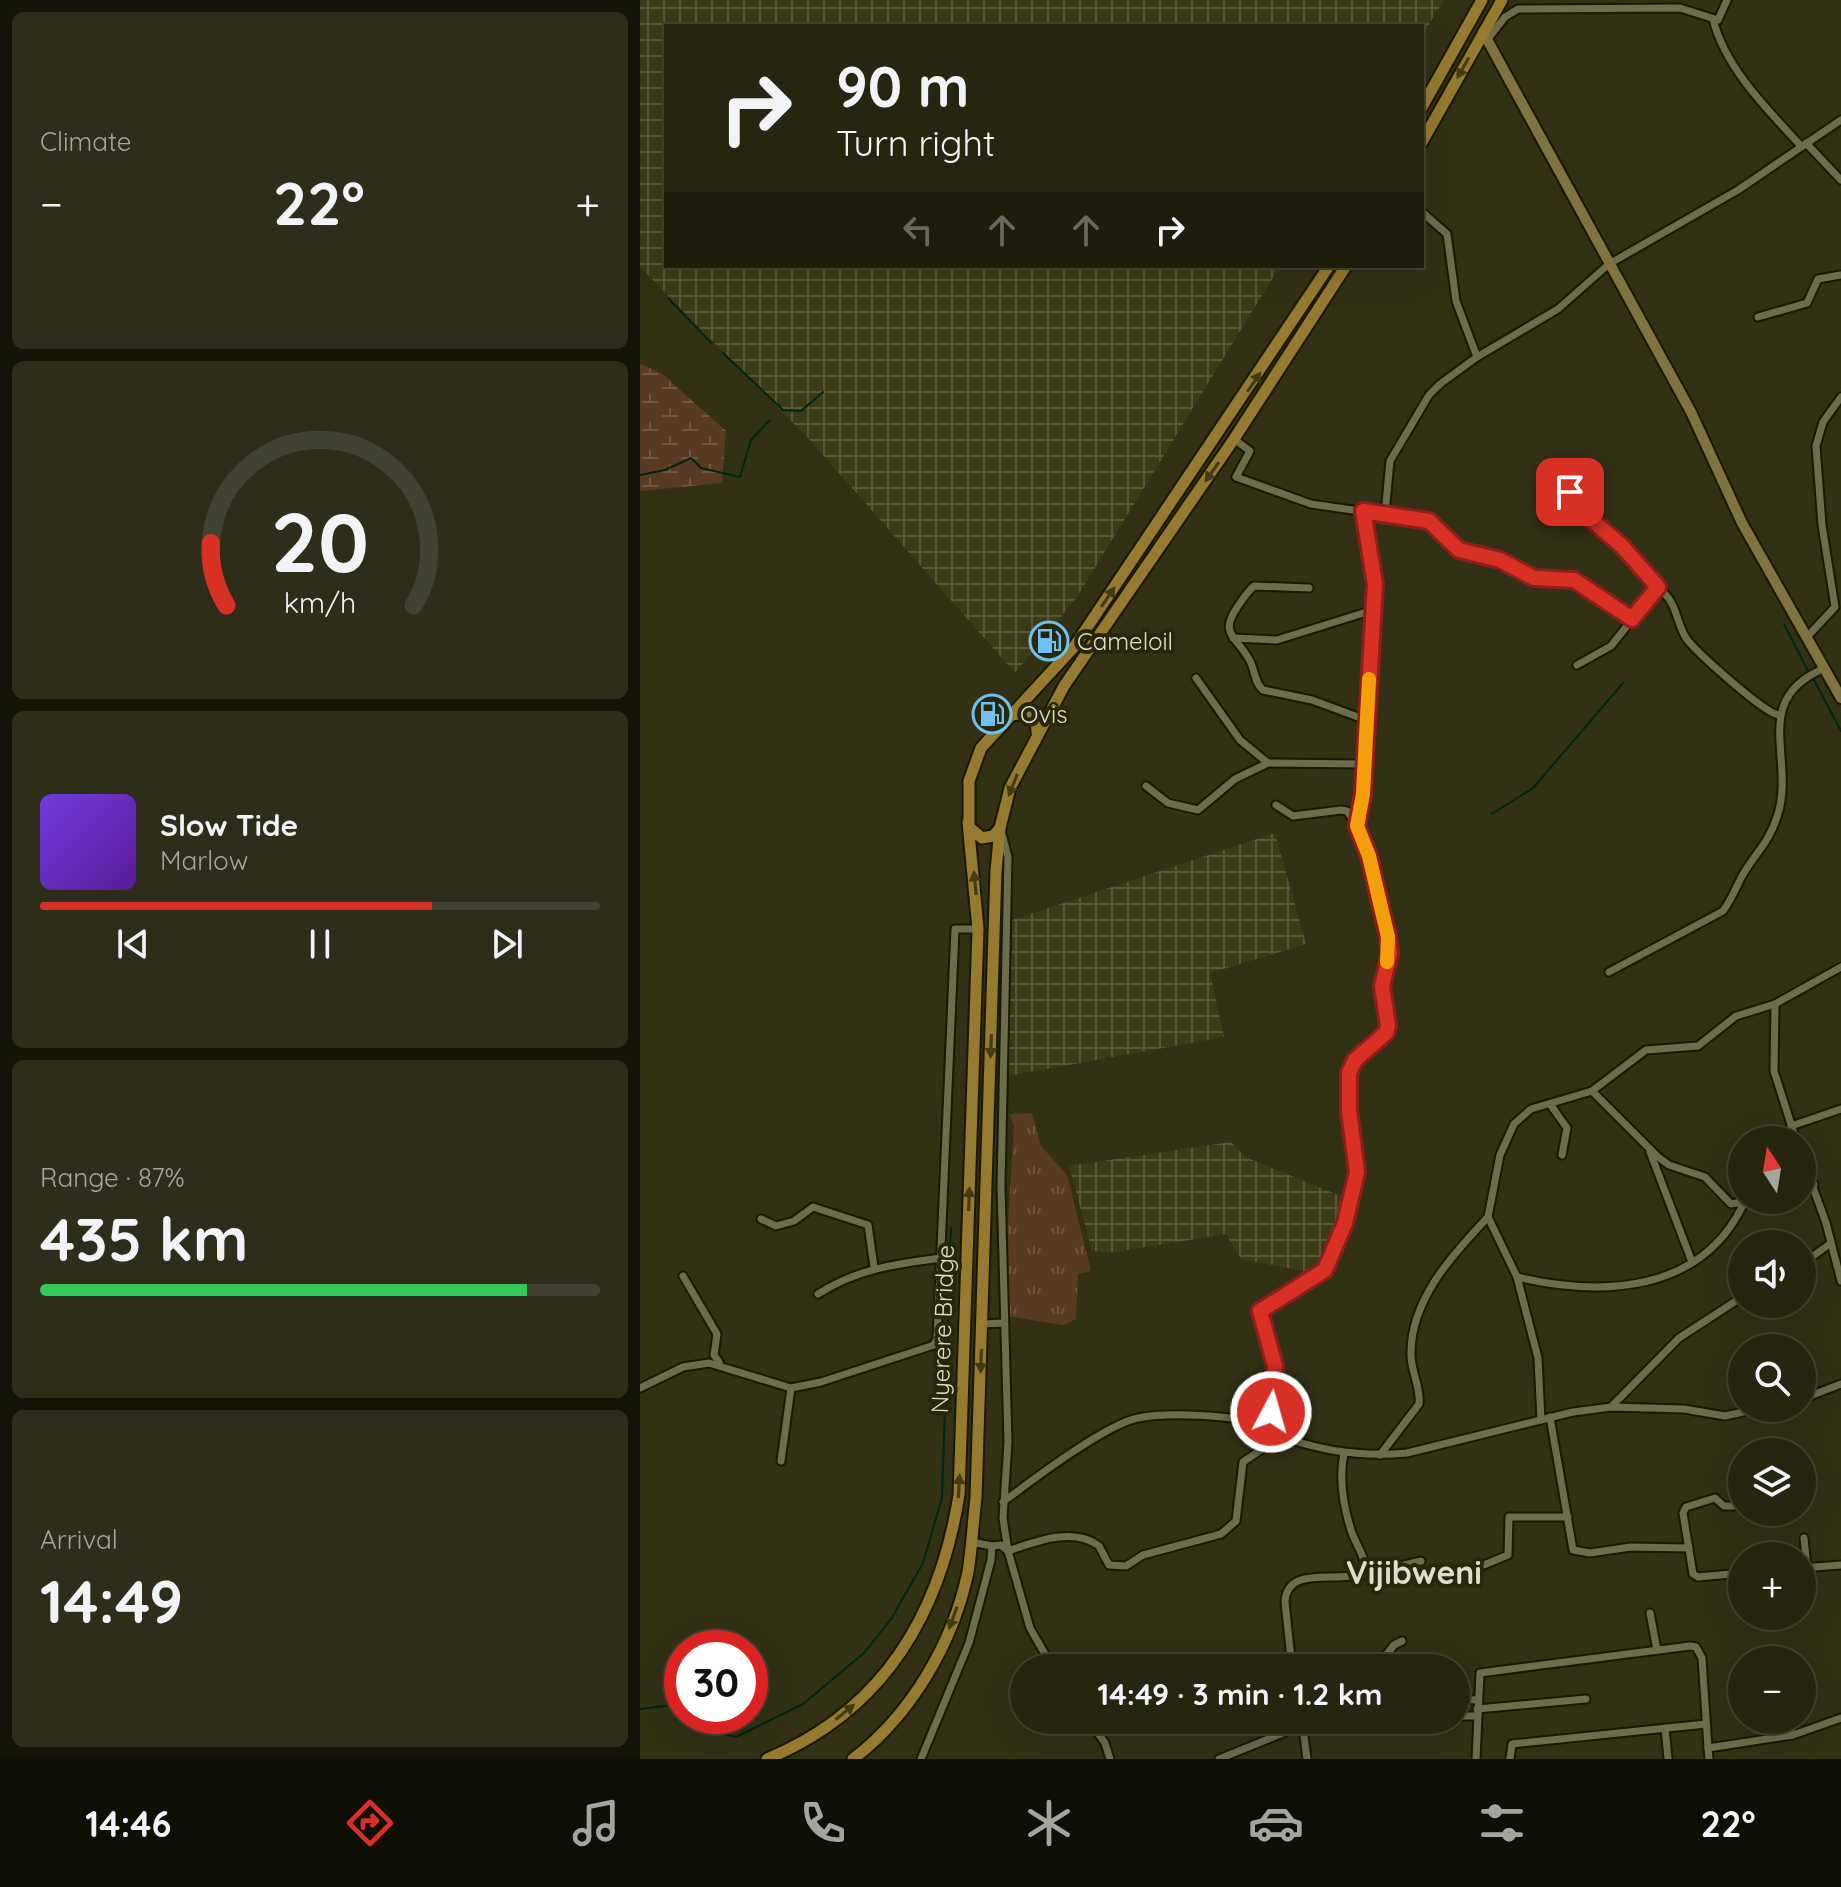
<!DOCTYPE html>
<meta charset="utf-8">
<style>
:root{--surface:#262510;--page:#2e2d19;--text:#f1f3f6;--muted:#a4a59f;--line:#424230;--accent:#d93025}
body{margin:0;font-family:Quicksand,sans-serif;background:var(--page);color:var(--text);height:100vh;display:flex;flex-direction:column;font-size:30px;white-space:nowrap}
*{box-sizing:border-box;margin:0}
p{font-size:26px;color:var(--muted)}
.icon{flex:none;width:44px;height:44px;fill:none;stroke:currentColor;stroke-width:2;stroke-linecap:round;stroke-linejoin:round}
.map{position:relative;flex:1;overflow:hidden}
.details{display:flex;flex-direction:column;gap:12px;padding:12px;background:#151409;width:640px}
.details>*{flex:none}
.top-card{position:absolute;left:24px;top:24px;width:760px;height:244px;border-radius:0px;box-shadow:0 8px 32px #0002,0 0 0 2px var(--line);background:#262510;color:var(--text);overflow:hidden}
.needle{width:52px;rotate:348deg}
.fabs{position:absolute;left:1088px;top:1126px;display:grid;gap:16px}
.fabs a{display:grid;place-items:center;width:88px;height:88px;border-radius:50%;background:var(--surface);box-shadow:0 8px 32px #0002,0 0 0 2px var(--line);font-size:40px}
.speed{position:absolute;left:24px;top:1630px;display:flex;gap:16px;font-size:40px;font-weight:700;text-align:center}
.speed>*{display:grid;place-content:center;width:104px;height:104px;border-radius:50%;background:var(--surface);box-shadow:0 8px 32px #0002,0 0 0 2px var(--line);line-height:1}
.speed .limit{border:12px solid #d22;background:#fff;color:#111}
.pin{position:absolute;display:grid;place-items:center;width:68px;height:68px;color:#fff;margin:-34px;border-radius:16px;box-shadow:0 4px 12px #0006}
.me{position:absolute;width:88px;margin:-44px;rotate:6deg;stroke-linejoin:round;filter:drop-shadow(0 0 6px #0008)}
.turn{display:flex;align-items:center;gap:28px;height:168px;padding:0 40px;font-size:36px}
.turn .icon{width:104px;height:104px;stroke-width:2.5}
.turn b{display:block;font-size:56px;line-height:68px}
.lanes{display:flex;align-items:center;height:76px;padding:0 40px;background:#0003;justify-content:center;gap:40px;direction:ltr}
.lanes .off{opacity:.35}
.big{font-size:60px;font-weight:800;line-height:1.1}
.details .card{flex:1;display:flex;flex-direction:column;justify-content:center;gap:12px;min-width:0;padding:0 28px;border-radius:12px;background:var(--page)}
.details .dial{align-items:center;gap:0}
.dial svg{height:208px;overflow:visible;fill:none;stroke:var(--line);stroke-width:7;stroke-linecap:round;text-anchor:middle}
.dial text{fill:var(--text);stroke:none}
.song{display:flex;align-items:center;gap:24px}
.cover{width:96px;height:96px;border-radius:12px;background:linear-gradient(135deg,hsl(260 70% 55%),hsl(270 70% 35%))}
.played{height:8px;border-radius:4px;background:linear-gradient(90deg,var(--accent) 70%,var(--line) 70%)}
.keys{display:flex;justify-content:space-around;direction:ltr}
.heat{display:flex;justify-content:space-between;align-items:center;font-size:44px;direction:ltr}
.charge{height:12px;border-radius:6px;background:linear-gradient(90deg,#34c759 87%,var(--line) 0)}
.trip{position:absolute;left:370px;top:1654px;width:460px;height:80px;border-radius:40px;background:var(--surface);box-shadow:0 8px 32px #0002,0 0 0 2px var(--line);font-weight:800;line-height:80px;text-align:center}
.tabs{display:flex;height:128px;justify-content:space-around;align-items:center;background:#0f0f06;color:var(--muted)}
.tabs .icon{width:56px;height:56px}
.tabs .selected{color:var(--accent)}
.tabs b{font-size:36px;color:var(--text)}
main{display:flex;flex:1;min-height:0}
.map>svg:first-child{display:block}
</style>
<main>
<section class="details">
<div class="card"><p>Climate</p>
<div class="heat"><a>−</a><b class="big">22°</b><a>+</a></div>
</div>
<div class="card dial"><svg viewBox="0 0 100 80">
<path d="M14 69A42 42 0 1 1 86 69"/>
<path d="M14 69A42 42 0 0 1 8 45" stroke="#d93025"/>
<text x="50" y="56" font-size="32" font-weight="700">20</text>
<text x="50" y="72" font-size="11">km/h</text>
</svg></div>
<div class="card">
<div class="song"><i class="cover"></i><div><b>Slow Tide</b><p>Marlow</p></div></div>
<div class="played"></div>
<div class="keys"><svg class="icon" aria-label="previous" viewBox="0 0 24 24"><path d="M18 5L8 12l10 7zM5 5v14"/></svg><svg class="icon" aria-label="pause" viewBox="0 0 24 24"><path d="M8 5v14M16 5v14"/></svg><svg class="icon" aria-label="next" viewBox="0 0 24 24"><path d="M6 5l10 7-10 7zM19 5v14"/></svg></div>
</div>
<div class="card"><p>Range · 87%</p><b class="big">435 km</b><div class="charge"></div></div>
<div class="card"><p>Arrival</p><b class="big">14:49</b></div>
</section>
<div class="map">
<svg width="1201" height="1759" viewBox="0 0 1201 1759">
<defs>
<pattern id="industrial-grid" width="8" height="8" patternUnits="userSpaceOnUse" patternTransform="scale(2)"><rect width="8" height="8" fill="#3c3b18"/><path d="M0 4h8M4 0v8" fill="none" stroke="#585738"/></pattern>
<pattern id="grass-tufts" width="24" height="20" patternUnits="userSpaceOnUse" patternTransform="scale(2)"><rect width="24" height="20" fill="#593a23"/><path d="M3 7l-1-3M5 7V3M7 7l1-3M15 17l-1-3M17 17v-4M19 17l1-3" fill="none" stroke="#705642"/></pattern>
<pattern id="wetland-marsh" width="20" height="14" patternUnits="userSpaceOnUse" patternTransform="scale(2)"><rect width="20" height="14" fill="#593a23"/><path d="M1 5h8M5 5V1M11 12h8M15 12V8" fill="none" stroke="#705642"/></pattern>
</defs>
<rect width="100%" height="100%" fill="#323116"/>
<g fill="url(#industrial-grid)">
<path d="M0 0H804L782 35V26H26V266H640L437 597 375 673 168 438 0 267Z"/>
<path d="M635 833 666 944 570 973 584 1037 368 1076 372 920Z"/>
<path d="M591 1142 605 1157 708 1199 674 1273 601 1259 586 1234 475 1252 452 1251 429 1166Z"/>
</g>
<path fill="url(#grass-tufts)" d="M392 1113 401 1146 427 1175 451 1271 438 1274 436 1319 423 1325 367 1316 363 1305 374 1126 369 1114Z"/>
<path fill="url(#wetland-marsh)" d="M0 364 21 373 86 431 82 483 0 491Z"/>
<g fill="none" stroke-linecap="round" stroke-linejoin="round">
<g stroke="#002513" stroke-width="2">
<path d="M29 299 71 343"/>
<path d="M83 353 143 410 161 411 183 392"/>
<path d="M0 475 25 470 51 458 61 468 100 477 111 440 130 420"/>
<path d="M1144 624 1169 673"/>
<path d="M1173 678 1201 731"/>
<path d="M852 814 893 788 983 683"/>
<path d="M0 1709 42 1704"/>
<path d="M65 1716 86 1735 96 1737 163 1704 224 1653 251 1619 283 1563 302 1498 311 1228"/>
</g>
<defs>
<g id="street">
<path d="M1073 19C1085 68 1128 110 1161 146"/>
<path d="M847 40 865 17 878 9 1040 8 1078 20 1087 0"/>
<path d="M1166 143 1201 180"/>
<path d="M782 212 807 234 816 301 837 357"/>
<path d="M1118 317 1167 303 1178 279 1201 275"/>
<path d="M594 439 610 451 596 477 671 504 789 521 819 550 860 560 894 578 927 577 992 619"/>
<path d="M920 474C945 520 990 555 1025 594 1037 606 1037 624 1046 638 1055 651 1125 714 1139 715"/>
<path d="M745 514 750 461 789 395 800 384 837 357 918 309 969 264 1098 190 1201 120"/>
<path d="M669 588 614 586C607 592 603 599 598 606 578 635 597 636 610 661 615 671 615 684 623 690L672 700 726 720"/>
<path d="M593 638 637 640 733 610"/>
<path d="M1166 638 1195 607 1182 525 1176 446 1183 422 1201 397"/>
<path d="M937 665 971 646 1018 587"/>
<path d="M556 678 600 740 628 763 723 764"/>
<path d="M506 786 528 803 558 810 595 779 628 763"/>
<path d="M718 824 723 794 735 584 723 511"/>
<path d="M362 834 368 857 361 1186 368 1442 363 1518 368 1551 390 1628 413 1668"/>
<path d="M969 972 1083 911C1091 900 1095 890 1101 878 1115 852 1128 846 1138 814 1155 757 1110 699 1185 668"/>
<path d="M1135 1004 1134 1071 1156 1140"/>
<path d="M952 1091 1018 1157 1029 1165 1065 1177 1091 1204 1114 1200"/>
<path d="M910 1104 927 1128 922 1155"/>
<path d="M1151 1126 1201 1109"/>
<path d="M1010 1152 1052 1262"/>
<path d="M1162 1157 1186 1223 1201 1281"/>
<path d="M1162 1188 1174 1184"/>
<path d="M121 1219 136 1226 154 1221 173 1207 228 1225 234 1267"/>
<path d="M1162 1264 1191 1243"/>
<path d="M43 1276 77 1334 74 1355 79 1362"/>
<path d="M877 1277C963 1297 1062 1293 1104 1203"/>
<path d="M178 1294C217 1269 255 1264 301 1258"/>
<path d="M342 1324 363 1323"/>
<path d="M0 1388 43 1367 69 1363 151 1388 181 1382 294 1345 297 1339 315 929H338"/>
<path d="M1162 1399 1201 1384"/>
<path d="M971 1407 1039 1338 1102 1297"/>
<path d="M910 1417 933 1550 950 1553 991 1547 1049 1548"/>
<path d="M901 1420 898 1358 877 1277 848 1217 860 1155 874 1124 891 1109 952 1091 1006 1050 1058 1046 1096 1016 1135 1004 1201 967"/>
<path d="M627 1427 635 1390V1366L620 1311 685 1270 705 1223 717 1172 709 1111V1073L715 1060 746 1033 748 1013 742 986 750 953 748 937 729 856 717 826 707 811 701 810 653 816 636 805"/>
<path d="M740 1455 779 1404C781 1387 771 1372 771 1355 770 1300 813 1254 848 1217"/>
<path d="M141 1461 151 1388"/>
<path d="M363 1502C391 1481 466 1424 498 1418 528 1412 590 1415 620 1424 630 1427 637 1435 646 1438 686 1452 725 1457 767 1453L933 1412 971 1407 1044 1409 1085 1416 1121 1408"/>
<path d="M1102 1506H1084L1075 1498 1046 1507 1043 1513 1053 1574 1058 1577 1102 1573"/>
<path d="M1164 1538 1167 1568"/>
<path d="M352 1546 361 1545 368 1551C395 1542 433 1526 459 1546L469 1565 486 1566 503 1555 581 1534 596 1521 603 1462 641 1436"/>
<path d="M1162 1568 1201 1565"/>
<path d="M822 1574 868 1555 869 1517H928"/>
<path d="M722 1575 781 1561"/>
<path d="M1010 1613 1017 1650"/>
<path d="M432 1668C446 1660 458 1660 472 1668"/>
<path d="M652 1668 645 1602C647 1563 701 1585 724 1572 727 1557 715 1544 711 1530 703 1505 699 1478 704 1453"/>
<path d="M736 1668 754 1645 762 1641"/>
<path d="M816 1699 837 1700"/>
<path d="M837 1709 946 1699"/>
<path d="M816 1716H838"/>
<path d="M448 1720 465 1743 470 1759"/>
<path d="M584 1720 585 1727"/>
<path d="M662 1720 667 1759"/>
<path d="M1144 1720 1153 1735"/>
<path d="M1025 1728 1028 1759"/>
<path d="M281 1759 329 1643 351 1560 352 1546 331 1542"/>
<path d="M579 1759 675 1720"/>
<path d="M836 1759 840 1673 1050 1646 1056 1647 1062 1658 1068 1748"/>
<path d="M870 1759 872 1744 1066 1724"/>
<path d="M1069 1759 1068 1748 1153 1735 1201 1718"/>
</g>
<path id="secondary" d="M843 32 1051 412 1102 523 1201 698"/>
<g id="primary">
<path d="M782 107 842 0"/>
<path d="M782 142 862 0"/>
<path d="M370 715 389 713 396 720 397 732"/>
<path d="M360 828 353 836 342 838 329 827V781L341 748 434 647 689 266"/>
<path d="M127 1759C243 1711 300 1614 319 1495L338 929 328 822"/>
<path d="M213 1759C271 1715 313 1643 328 1572 332 1548 333 1522 336 1498L356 871 360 828 370 788 424 686 594 439 706 266"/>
</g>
</defs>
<use href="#street" stroke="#1a1901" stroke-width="11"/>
<use href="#secondary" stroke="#1a1901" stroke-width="14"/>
<use href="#primary" stroke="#1a1901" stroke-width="15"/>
<use href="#street" stroke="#6c6c4f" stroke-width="7"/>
<use href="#secondary" stroke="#81733f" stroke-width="10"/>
<use href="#primary" stroke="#957a2f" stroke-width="11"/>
</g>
<defs><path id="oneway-solid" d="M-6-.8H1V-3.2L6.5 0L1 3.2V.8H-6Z" transform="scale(2)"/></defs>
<g fill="#433c15">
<use href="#oneway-solid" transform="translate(823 68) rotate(119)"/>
<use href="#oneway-solid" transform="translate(614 382) rotate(-56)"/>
<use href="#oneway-solid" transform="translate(572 472) rotate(125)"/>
<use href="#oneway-solid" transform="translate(468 597) rotate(-56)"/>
<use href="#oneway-solid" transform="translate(373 785) rotate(112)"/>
<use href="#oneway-solid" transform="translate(335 883) rotate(-96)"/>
<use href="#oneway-solid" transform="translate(351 1046) rotate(92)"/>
<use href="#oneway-solid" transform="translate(329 1199) rotate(-88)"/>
<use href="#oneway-solid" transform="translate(341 1361) rotate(92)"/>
<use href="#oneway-solid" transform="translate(319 1486) rotate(-87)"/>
<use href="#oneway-solid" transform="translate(313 1618) rotate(110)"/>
<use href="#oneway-solid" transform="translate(205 1712) rotate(-39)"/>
</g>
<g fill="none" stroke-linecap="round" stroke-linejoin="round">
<defs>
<path id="route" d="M631 1412 635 1366 620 1311 685 1270 705 1223 717 1172 709 1111V1073L715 1060 746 1033 748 1026 742 986 750 953 748 937 729 856 717 826 723 794 735 584 723 511 789 521 819 550 860 560 894 578 934 580 992 619 1018 587 982 546 947 516 930 492"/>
</defs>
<use href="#route" stroke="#8d1f18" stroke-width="20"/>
<use href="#route" stroke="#d93025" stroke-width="14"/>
<path stroke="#f59e0b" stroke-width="14" d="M729 679 723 794 717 826 729 856 748 937 747 962"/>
</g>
<defs>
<symbol id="fuel-ring" viewBox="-11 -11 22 22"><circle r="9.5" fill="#28270c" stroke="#6dc2f3" stroke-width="1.5"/><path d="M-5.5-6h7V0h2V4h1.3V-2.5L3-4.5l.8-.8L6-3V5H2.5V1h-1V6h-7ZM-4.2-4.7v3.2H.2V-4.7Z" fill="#6dc2f3"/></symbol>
</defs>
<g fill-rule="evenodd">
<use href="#fuel-ring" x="387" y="619" width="44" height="44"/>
<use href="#fuel-ring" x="330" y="692" width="44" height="44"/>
</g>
<g text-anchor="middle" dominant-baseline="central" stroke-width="8" stroke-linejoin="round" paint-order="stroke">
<g font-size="24" fill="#dedece" stroke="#28270c" text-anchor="start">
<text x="437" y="641">Cameloil</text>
<text x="380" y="714">Ovis</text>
</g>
<g font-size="24" fill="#dedece" stroke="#28270c">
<text transform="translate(302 1329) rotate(-88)">Nyerere Bridge</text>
</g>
<g font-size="32" font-weight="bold" fill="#dedece" stroke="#28270c">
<text x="774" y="1572">Vijibweni</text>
</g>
</g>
</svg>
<div class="fabs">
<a><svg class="needle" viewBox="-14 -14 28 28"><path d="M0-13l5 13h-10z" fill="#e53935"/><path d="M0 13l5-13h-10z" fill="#a4a59f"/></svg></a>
<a><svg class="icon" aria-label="sound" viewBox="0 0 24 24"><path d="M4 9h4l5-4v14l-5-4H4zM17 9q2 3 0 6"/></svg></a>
<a><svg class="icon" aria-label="search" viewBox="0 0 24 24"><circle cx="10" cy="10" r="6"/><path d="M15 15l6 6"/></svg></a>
<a><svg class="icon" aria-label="layers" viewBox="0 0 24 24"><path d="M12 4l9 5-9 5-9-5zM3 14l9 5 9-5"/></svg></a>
<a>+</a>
<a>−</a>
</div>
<div class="speed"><div class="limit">30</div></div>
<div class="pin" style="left:930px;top:492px;background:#d93025"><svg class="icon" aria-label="arrive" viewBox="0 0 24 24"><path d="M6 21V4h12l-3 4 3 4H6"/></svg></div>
<svg class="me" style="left:631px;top:1412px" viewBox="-20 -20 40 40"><circle r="17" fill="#d93025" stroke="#fff" stroke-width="3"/><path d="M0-11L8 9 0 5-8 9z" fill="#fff"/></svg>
<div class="trip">14:49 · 3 min · 1.2 km</div>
<div class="top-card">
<div class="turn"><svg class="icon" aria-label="right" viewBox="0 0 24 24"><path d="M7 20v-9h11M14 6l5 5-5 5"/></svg><div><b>90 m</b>Turn right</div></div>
<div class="lanes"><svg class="icon off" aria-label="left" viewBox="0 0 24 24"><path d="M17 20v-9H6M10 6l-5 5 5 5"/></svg><svg class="icon off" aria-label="ahead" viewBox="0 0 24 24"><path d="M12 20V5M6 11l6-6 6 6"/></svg><svg class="icon off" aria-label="ahead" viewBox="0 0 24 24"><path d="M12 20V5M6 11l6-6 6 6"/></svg><svg class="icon" aria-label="right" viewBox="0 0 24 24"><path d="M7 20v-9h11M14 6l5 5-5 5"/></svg></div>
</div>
</div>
</main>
<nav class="tabs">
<b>14:46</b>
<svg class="icon selected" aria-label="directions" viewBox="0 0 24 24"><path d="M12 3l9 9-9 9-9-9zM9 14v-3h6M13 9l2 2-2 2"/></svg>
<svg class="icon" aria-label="music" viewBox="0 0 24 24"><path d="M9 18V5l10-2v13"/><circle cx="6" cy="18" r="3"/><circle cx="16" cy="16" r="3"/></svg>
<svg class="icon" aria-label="phone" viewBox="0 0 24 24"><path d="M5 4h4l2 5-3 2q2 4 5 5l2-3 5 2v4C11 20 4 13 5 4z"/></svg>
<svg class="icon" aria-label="climate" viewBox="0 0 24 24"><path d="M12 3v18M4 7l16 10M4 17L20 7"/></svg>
<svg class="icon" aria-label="car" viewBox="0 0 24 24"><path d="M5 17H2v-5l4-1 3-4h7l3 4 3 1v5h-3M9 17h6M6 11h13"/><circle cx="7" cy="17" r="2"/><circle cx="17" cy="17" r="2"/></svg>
<svg class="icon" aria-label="filters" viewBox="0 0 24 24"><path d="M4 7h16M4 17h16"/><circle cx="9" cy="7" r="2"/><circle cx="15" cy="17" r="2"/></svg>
<b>22°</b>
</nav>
